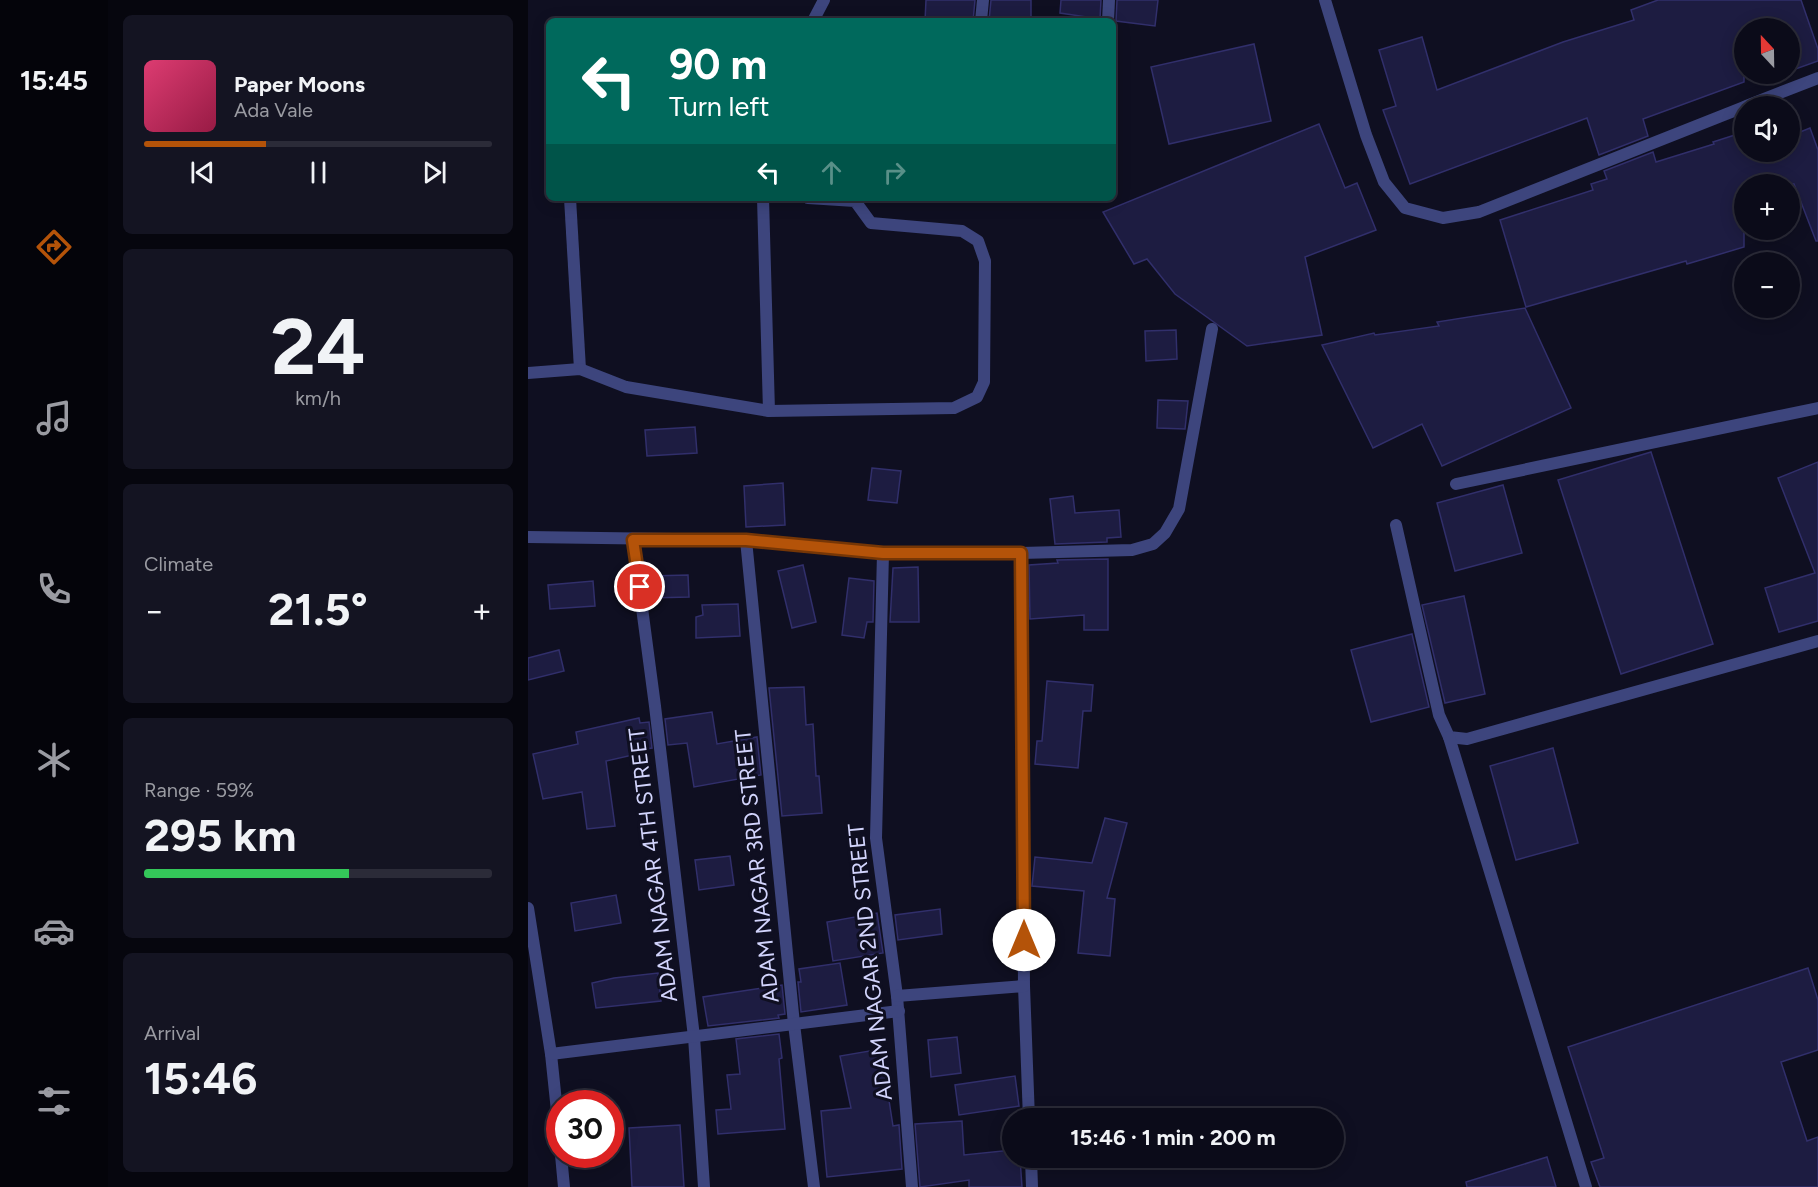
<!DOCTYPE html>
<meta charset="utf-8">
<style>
:root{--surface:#0b0b19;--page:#141422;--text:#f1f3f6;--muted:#9a9ba2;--line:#2b2b38;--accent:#b45309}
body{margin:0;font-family:Figtree,sans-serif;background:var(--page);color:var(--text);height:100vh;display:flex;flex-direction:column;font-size:22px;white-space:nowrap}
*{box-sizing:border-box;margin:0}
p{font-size:20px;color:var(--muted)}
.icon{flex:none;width:33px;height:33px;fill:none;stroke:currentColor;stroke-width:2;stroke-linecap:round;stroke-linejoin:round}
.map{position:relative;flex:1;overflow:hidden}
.side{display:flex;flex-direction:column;gap:15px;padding:15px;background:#06060e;width:420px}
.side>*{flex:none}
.top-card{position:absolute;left:18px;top:18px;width:570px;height:183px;border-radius:9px;box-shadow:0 3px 15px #0003,0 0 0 2px var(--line);background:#00695c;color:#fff;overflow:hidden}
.needle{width:39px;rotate:338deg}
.buttons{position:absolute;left:1206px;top:18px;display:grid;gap:12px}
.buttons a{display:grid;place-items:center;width:66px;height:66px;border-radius:50%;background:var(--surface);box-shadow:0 3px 15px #0003,0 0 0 2px var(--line);font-size:30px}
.speed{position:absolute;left:18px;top:1090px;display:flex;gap:12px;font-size:30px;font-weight:700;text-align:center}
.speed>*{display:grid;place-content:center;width:78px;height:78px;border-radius:50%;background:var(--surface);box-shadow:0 3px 15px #0003,0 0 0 2px var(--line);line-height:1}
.speed .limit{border:9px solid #d22;background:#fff;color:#111}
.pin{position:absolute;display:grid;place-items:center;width:51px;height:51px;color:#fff;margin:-26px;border:3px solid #fff;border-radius:50%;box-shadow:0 2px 6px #0007}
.me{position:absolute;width:66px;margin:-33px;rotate:0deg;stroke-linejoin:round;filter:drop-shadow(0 0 4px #0008)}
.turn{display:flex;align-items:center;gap:21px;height:126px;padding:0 24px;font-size:27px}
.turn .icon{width:78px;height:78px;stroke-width:2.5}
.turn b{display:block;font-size:42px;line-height:51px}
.lanes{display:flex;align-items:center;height:57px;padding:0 24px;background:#0003;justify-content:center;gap:30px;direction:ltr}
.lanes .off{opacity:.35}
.big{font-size:45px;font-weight:700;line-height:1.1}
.side .tile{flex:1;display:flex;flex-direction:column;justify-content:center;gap:9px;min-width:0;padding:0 21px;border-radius:9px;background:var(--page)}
.side .dial{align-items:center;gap:0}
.dial b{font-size:78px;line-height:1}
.song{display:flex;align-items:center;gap:18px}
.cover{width:72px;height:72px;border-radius:9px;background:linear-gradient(135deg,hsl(340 70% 55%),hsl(340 70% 35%))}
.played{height:6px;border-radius:3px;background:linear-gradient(90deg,var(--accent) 35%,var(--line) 35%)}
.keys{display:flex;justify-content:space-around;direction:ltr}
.heat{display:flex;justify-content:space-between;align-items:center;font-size:33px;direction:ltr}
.charge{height:9px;border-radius:4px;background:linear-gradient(90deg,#34c759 59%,var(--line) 0)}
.trip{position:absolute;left:474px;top:1108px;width:342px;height:60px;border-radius:30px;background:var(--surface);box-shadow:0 3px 15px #0003,0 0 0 2px var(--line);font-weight:700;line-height:60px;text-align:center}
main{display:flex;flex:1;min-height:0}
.menu{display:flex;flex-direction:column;width:108px;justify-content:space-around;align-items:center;background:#04040a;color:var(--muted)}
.menu .icon{width:42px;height:42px}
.menu .current{color:var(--accent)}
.menu b{font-size:27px;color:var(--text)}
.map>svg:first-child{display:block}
</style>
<main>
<nav class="menu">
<b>15:45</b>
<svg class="icon current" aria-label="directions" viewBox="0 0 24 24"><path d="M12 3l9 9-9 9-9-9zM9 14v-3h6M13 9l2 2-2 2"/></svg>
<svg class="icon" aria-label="music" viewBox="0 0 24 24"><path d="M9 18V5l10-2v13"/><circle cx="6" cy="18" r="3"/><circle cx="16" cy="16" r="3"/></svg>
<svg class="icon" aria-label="phone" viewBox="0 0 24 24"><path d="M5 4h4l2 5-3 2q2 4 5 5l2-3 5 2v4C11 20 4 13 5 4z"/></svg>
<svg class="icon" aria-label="climate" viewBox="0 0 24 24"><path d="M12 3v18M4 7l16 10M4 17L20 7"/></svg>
<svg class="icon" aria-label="car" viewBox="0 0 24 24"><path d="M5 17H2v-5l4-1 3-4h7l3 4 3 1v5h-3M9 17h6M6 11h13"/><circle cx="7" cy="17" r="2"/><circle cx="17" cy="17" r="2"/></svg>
<svg class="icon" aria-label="filters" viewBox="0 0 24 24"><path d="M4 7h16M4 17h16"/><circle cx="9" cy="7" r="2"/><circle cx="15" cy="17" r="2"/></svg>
</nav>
<section class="side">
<div class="tile">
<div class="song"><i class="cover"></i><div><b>Paper Moons</b><p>Ada Vale</p></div></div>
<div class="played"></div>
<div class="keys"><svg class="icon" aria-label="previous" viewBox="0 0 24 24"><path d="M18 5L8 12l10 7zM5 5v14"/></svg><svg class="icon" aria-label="pause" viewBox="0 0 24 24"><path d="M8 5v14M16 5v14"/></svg><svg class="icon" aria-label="next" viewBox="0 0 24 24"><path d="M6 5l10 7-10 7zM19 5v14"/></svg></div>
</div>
<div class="tile dial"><b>24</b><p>km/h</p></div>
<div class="tile"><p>Climate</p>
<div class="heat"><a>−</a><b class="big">21.5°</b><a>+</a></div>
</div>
<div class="tile"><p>Range · 59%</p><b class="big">295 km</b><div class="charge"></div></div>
<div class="tile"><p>Arrival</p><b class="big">15:46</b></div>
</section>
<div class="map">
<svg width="1290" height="1187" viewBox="0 0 1290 1187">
<rect width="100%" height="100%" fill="#0f0f21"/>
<g fill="#1d1c41" stroke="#312f6b" stroke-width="1.5">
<path d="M398 0H447L445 21H397Z"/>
<path d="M463 0H503V21H461Z"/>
<path d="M533 0H573L572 19 532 13Z"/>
<path d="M589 0H630L627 26 588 21Z"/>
<path d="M1130 0H1273L1290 49V61L1262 71V28H1216V82L1115 119 1120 136 1071 155 1059 118 882 184 855 110 868 106 851 50 894 37 909 90 1035 42 1106 20 1103 10Z"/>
<path d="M726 44 743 121 641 144 623 67Z"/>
<path d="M791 124 817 188 829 183 848 230 777 257 794 335 719 346 647 294 619 259 606 264 575 212Z"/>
<path d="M1282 128 1290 150V241H1288L1266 184H1216V247L1159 264 1158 261 998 307 972 220 1065 190 1063 184 1079 179 1076 171 1125 152 1128 162 1186 144 1185 142 1216 132V152H1262V136Z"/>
<path d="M997 308 1043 408 914 466 894 424 845 448 794 345 846 333 847 335 911 326 909 322Z"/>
<path d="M648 330 649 359 618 361 617 331Z"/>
<path d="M630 400 660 401 657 429 629 428Z"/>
<path d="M167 427 169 453 119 456 117 430Z"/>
<path d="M1123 452 1185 644 1093 674 1030 480Z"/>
<path d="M1290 462V621L1251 632 1237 588 1287 573 1250 478Z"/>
<path d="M344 468 373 471 369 503 340 500Z"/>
<path d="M255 483 257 525 218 527 216 486Z"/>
<path d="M975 485 994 553 927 571 909 503Z"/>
<path d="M545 496 547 513 591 510 593 537 579 538V542L527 544 522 499Z"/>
<path d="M580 559V630H556V615L502 619 501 565 530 563 529 560Z"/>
<path d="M275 565 288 622 264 628 250 571Z"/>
<path d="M390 567 391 622H362L365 568Z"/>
<path d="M160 575 161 597 122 598 121 576Z"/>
<path d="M321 578 346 581 345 622H339L336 638 314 635Z"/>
<path d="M65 581 67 606 22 609 20 585Z"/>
<path d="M936 596 957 694 917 703 894 605Z"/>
<path d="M210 604 212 636 168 638V617L175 615 174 605Z"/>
<path d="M884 634 901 707 843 722 823 650Z"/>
<path d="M31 650 36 671 0 680V658Z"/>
<path d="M519 681 565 685 563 711H555L550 768 507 764 509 741H514Z"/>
<path d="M276 687 278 725 285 724 288 776H291L294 813 254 816 241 688Z"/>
<path d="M184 712 189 744 229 737 233 775 166 787 159 743 140 745 137 719Z"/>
<path d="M111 718 112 723 121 722 124 748 117 749 118 752 78 761 87 826 59 829 54 792 15 799 5 754 50 744 48 732Z"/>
<path d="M1025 748 1050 843 988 860 962 766Z"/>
<path d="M577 818 599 823 579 898 587 899 582 956 550 953 556 891 504 886 507 857 564 863Z"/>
<path d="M202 856 206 885 171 890 167 860Z"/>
<path d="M88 895 93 923 47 931 43 903Z"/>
<path d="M412 909 414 934 370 940 367 915Z"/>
<path d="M349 913 355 953 305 961 299 922Z"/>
<path d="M312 963 319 1005 273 1012 270 982H273L271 969Z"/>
<path d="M1280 968 1290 1000V1050L1253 1062 1279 1141 1290 1137V1187H1072L1063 1162 1076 1158 1040 1047Z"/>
<path d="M130 973 133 1001 68 1008 64 983 86 978Z"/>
<path d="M254 985 257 1014 250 1015 251 1018 180 1026 175 997Z"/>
<path d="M251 1034 254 1058 251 1059 257 1129 190 1134 188 1110 203 1109 199 1075 212 1074 208 1039Z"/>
<path d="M429 1037 433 1073 403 1077 400 1040Z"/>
<path d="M353 1049 365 1126 371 1125 374 1169 299 1177 293 1111 323 1108 312 1056Z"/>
<path d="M487 1076 491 1106 431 1115 427 1085Z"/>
<path d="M434 1121 436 1155 484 1150V1158H492L494 1187H441V1180L392 1187 387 1124Z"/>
<path d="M152 1125 156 1187H104L101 1128Z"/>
<path d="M1019 1157 1028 1187H939L938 1182Z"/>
</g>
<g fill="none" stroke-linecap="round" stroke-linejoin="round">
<g stroke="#3d457d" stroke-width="12">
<path d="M797 0 838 135 856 182 877 208 915 218 951 212 1216 107"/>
<path d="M1218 106 1290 78"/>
<path d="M928 484 1290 408"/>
<path d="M868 525 911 715 921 737 939 739 1290 641"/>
<path d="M921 737 1058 1187"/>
</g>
<g stroke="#3d457d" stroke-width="12">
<path d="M285 21 296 0"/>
<path d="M453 21 455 0"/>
<path d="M580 21 581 0"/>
<path d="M42 198 52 369"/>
<path d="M235 198 241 411"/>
<path d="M0 373 52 369 98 387 241 411 426 408 449 397 456 382 457 261 450 241 434 231 343 223 327 201 280 198"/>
<path d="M0 537 218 540 355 553H493L604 550 625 544 637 533 651 509 684 329"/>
<path d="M105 540 127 706 166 1037 176 1187"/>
<path d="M218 540 266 1024 286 1187"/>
<path d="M355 553 348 838 369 996 384 1187"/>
<path d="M493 553 496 986 501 1119"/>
<path d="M0 908 23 1054 32 1140"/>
<path d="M369 996 496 986"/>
<path d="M23 1054 371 1011"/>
<path d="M33 1155 36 1187"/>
<path d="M503 1158 504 1187"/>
</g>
</g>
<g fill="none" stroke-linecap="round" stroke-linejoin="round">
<defs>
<path id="route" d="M112 587 105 540H218L355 553H493L496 940"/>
</defs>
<use href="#route" stroke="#753606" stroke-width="15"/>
<use href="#route" stroke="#b45309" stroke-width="10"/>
</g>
<g text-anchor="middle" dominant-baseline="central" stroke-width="6" stroke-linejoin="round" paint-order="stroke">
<g font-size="22" fill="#d2d4fc" stroke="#0f0f21">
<text transform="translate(125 865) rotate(-97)">ADAM NAGAR 4TH STREET</text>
<text transform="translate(229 866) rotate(-96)">ADAM NAGAR 3RD STREET</text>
<text transform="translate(342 962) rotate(-96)">ADAM NAGAR 2ND STREET</text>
</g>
</g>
</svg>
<div class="buttons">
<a><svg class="needle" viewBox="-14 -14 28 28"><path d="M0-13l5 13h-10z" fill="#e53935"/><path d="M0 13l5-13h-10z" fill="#9a9ba2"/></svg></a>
<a><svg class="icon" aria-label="sound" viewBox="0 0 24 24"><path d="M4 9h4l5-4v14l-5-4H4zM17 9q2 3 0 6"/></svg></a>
<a>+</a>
<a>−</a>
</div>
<div class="speed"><div class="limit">30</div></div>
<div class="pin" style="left:112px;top:587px;background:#d93025"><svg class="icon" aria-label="arrive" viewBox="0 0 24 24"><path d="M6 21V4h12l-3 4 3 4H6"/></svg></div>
<svg class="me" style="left:496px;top:940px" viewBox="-20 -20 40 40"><circle r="19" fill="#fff"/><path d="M0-13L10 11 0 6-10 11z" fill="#b45309"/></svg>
<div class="trip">15:46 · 1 min · 200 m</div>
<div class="top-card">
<div class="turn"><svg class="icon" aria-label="left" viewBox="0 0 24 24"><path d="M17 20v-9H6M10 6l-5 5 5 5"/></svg><div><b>90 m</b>Turn left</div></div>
<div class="lanes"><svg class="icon" aria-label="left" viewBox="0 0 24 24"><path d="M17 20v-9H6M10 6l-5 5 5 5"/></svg><svg class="icon off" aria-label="ahead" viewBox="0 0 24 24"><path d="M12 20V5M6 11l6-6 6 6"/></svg><svg class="icon off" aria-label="right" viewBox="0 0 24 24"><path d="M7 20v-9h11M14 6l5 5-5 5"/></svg></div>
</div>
</div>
</main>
